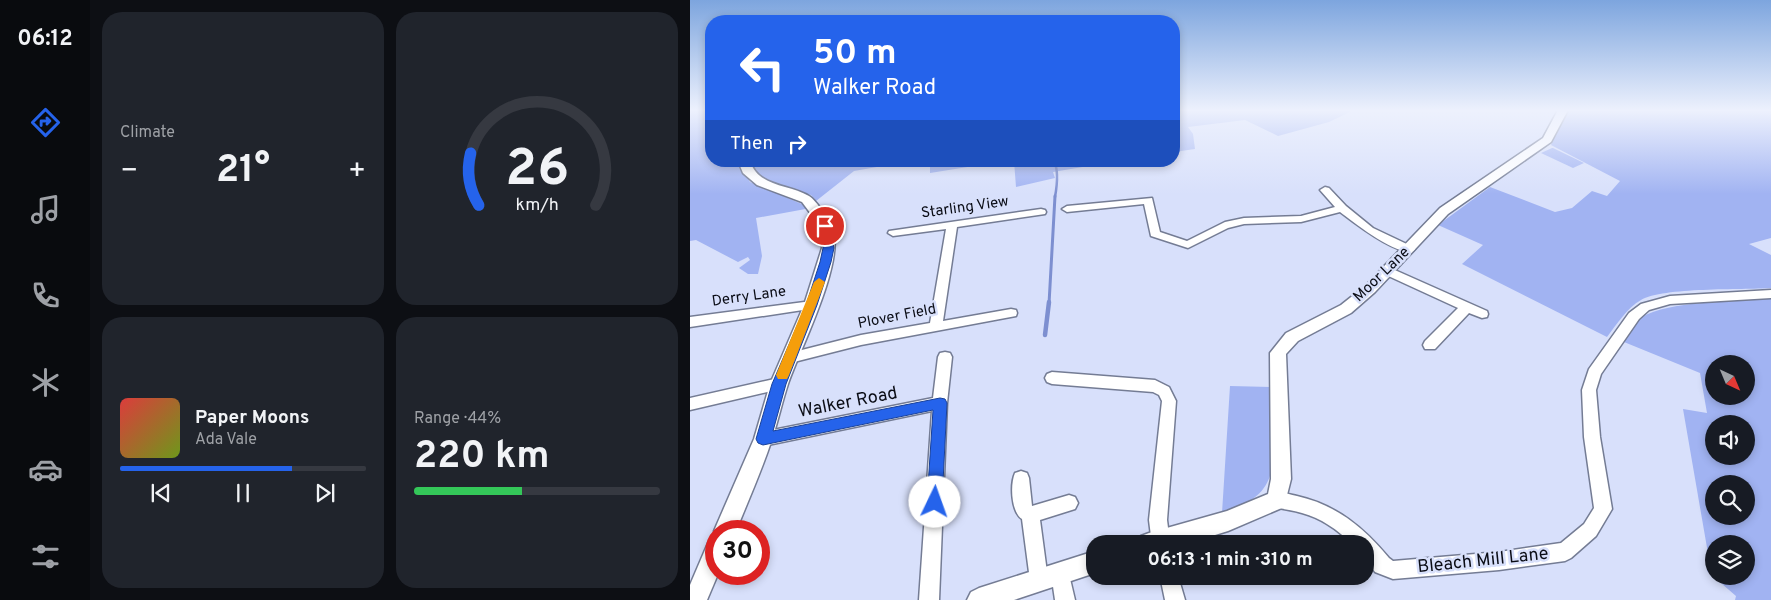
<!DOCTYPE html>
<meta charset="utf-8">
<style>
:root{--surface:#171b24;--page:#20242c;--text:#f1f3f6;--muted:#9ea1a6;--line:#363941;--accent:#2563eb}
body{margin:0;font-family:Overpass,sans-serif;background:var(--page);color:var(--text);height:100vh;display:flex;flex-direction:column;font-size:19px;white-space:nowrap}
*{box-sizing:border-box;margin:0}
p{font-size:16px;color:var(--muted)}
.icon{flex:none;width:28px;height:28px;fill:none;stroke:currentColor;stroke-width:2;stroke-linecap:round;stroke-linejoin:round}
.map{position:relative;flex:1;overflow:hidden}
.drawer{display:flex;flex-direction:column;gap:12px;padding:12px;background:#0d0f14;width:600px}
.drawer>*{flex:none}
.hud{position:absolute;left:15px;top:15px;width:475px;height:152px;border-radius:20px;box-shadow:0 2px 8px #0003;background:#2563eb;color:#fff;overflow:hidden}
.needle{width:32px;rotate:136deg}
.tools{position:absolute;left:1015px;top:355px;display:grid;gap:10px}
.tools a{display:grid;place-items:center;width:50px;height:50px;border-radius:50%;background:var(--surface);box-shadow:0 2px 8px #0003;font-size:25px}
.speed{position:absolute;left:15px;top:520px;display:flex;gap:10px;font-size:25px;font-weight:700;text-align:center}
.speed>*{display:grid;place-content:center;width:65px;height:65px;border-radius:50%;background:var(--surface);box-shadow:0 2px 8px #0003;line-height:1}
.speed .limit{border:8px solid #d22;background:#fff;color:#111}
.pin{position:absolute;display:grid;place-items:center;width:42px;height:42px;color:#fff;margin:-21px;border:2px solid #fff;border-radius:50%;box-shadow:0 1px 5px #0007}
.me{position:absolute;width:55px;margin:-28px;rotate:3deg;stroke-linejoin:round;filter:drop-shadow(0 0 4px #0008)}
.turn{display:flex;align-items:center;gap:18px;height:105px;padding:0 25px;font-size:22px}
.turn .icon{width:65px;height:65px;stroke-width:2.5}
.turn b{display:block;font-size:35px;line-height:42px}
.then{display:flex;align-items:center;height:48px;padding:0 25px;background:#0003;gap:10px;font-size:19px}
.big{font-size:38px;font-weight:700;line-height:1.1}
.drawer .widget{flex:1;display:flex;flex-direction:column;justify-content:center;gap:8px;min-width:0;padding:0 18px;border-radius:20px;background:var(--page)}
.drawer .dial{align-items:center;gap:0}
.dial svg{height:130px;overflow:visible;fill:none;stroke:var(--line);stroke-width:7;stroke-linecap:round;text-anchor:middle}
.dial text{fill:var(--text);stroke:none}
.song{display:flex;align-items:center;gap:15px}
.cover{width:60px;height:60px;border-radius:8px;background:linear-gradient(135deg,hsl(0 70% 55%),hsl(80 70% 35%))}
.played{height:5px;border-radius:2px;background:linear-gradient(90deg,var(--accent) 70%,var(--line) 70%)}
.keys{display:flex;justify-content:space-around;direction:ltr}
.heat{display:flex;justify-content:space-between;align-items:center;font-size:28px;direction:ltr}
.charge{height:8px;border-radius:4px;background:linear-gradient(90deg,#34c759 44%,var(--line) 0)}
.drawer .tiles{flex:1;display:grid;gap:12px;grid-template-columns:repeat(2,1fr)}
.trip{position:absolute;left:396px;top:535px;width:288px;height:50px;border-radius:20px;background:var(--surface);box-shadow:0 2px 8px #0003;font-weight:700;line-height:50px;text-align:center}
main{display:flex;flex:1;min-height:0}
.tabs{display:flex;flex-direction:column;width:90px;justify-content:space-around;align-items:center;background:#090b0e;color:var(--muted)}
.tabs .icon{width:35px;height:35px}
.tabs .selected{color:var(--accent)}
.tabs b{font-size:22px;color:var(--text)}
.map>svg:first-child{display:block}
</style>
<main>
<nav class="tabs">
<b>06:12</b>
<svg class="icon selected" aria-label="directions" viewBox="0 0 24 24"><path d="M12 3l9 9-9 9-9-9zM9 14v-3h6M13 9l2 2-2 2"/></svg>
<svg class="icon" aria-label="music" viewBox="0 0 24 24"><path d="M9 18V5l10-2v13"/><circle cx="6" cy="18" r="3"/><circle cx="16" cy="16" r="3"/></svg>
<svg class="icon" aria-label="phone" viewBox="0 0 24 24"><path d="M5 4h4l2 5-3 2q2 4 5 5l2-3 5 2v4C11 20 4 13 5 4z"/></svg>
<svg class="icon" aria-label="climate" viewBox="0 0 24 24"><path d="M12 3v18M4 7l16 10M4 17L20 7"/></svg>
<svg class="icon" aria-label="car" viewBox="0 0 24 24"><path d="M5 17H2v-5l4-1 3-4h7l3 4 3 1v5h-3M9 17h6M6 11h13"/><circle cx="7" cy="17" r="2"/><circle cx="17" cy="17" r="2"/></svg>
<svg class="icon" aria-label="filters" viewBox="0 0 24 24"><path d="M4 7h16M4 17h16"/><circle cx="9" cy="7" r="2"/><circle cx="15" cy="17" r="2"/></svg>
</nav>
<section class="drawer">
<div class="tiles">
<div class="widget"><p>Climate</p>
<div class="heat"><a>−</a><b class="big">21°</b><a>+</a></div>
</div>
<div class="widget dial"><svg viewBox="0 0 100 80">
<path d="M14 69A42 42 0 1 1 86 69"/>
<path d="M14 69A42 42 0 0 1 9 37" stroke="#2563eb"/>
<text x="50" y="56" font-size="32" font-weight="700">26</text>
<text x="50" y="72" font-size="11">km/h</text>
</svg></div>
<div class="widget">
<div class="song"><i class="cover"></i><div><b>Paper Moons</b><p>Ada Vale</p></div></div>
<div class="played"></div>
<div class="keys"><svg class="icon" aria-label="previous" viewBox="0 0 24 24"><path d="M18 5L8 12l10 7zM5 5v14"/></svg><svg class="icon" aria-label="pause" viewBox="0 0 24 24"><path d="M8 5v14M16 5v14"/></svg><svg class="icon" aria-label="next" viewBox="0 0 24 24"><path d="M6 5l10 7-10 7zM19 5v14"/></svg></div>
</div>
<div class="widget"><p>Range · 44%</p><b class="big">220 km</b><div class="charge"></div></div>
</div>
</section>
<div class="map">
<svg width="1081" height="600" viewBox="0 0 1081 600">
<rect width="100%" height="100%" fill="#d8e0fb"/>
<g fill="#a1b3f2" fill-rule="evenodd">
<path d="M0 110H21V161H48L60 182 121 208 66 218 72 256 68 274H58L49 268 60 260 58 257 48 262 6 240 0 241Z"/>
<path d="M484 110H664L639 122 588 136 555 120 498 127 503 134 505 149 484 152Z"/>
<path d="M876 110H1081V238L1059 244 1081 255V288C1052 290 973 287 951 300 937 308 927 324 917 337L772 264 793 245 748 225 800 187 865 212 882 208 902 191 917 196 930 181 861 145Z"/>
<path d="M862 148H863L894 163 883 168 851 153Z"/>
<path d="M59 161H221L164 171 126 201 121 195 71 183Z"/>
<path d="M240 161H315L240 173Z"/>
<path d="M324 161H428L363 172 365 178 326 187Z"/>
<path d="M1081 298V600H1045L1046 596 1017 571 1020 565 993 409 1017 413 1010 373 934 342C939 333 943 323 952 317 978 301 1049 301 1081 298ZM1024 364H1056V396H1024ZM1024 424H1056V456H1024ZM1024 484H1056V516H1024ZM1024 544H1056V576H1024Z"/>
<path d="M540 386 581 387 582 469C575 498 557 503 532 513Z"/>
</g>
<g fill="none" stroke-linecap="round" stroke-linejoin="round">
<path stroke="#7d8fd0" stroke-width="2.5" d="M364 161C369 171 367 186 365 197"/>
<path stroke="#7d8fd0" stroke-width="3" d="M359 304 365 196"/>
<path stroke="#7d8fd0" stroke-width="4.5" d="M355 335 359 302"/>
<defs>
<g id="minor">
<path d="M635 187 639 188 656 206 683 228 723 247 725 249 723 251C706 256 663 222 650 212L611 222 554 224 538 228 498 248 461 236 454 204 377 212 372 209 377 206 462 198 470 232 497 241 535 222 554 218 611 216 645 207 630 190Z"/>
<path d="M351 209 355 210 356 212 355 214 267 227 253 321 321 309 326 310 327 313 326 316 171 345 100 363 95 362 93 358 95 354 100 353 171 335 240 323 256 229 203 236 198 233 199 231Z"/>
<path d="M698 267 797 311 798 314 797 317 792 318 779 313 745 349H735L733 345 735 341 768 308 694 274 692 271 694 268Z"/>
<path d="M1081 290V298L980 304 959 310 949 319 911 374 906 390 910 437 922 509 906 536 881 558 875 561 809 570 703 579 685 572 675 558V544H662C648 530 631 518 612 513 602 510 591 509 581 506L578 500 581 494C590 491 598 494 607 496 647 505 674 528 699 558L703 561 809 552 871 543 894 524 904 508 894 437 892 390 899 369 939 313 951 304 980 296Z"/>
<path d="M122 301 126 302 128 305 126 308 0 327V317Z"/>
<path d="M255 352 260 353 262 357 257 403 249 600H229L242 411 73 446 67 444 65 439 67 434 73 432 243 398 248 357 250 353Z"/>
<path d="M362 372 465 380 479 387 486 401 477 520 480 544H462L459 520 472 401 469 395 463 392 362 384 357 382 355 378 357 374Z"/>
<path d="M89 378 94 380 96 384 94 388 0 410V398Z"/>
<path d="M331 471 337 473 339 478 342 506 379 495 385 497 388 503 385 509 350 520 358 580 356 587 349 589 342 587 340 580 332 519C321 512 320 484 325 473Z"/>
<path d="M370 564 377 566 385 600H365L361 573 363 566Z"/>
<path d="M470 576H488L495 600H475Z"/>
</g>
<g id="tertiary">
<path d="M868 110H878L861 142 758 214 685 292 661 313 608 341 596 354 601 479 594 507 538 531 496 544H448L451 536 459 533 537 511 578 494 581 479 580 353 596 333 651 305 675 286 750 208 853 138Z"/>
<path d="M48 161H60C68 187 99 184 119 196 126 200 141 222 143 230 154 264 110 349 98 384 92 402 88 421 82 439 72 470 58 501 46 531H26V536L24 531 64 439 80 384 114 305 132 248 130 230 127 222 112 202 67 185 53 173Z"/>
<path d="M26 540 28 574 17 600H0V585L18 543Z"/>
<path d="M405 551V573L324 600H277L281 592 289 588Z"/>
</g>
</defs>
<use href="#minor" stroke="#747c94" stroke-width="3"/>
<use href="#tertiary" stroke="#747c94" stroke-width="3"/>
<use href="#minor" fill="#fff" fill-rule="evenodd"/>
<use href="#tertiary" fill="#fff" fill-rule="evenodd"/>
</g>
<linearGradient id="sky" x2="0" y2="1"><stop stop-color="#7da5de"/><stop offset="0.57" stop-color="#edf1fd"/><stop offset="1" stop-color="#edf1fd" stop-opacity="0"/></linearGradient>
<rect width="1081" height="194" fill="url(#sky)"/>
<path fill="#2563eb" stroke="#184099" d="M135 223 140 226 144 248 141 262 127 305 96 384 83 431 250 398 255 399 257 403 252 502 250 507 245 509 239 507 237 502 243 410 73 445 68 443 66 439 82 384 116 305 130 262 133 248 130 226Z"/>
<path fill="#f59e0b" d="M129 278 135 282 99 375 97 379H88L86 375 124 282Z"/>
<g text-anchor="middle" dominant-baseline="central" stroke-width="5" stroke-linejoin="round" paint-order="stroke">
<g font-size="15" fill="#0a0c15" stroke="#d8e0fb">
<text transform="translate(275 208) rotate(-8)">Starling View</text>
<text transform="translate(692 275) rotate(-44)">Moor Lane</text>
<text transform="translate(59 297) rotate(-8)">Derry Lane</text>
<text transform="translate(207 317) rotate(-11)">Plover Field</text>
</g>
<g font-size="18" fill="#0a0c15" stroke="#d8e0fb">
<text transform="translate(158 403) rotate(-11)">Walker Road</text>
<text transform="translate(793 561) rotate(-6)">Bleach Mill Lane</text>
</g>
</g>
</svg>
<div class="tools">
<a><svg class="needle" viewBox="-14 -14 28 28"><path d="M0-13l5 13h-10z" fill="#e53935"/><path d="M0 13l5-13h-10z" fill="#9ea1a6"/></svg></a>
<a><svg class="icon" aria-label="sound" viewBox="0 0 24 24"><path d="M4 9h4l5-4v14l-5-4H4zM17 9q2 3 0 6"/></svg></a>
<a><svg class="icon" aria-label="search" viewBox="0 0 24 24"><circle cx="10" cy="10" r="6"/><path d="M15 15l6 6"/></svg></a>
<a><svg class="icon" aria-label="layers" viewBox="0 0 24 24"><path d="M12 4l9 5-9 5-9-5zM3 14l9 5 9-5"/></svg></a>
</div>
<div class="speed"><div class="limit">30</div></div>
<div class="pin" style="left:135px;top:226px;background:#d93025"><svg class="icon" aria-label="arrive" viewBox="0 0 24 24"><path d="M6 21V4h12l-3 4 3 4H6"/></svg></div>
<svg class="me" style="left:245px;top:502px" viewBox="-20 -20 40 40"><circle r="19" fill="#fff"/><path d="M0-13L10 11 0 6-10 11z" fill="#2563eb"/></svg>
<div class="trip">06:13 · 1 min · 310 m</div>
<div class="hud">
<div class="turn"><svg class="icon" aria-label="left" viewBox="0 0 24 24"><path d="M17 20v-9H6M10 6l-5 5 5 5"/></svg><div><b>50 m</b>Walker Road</div></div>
<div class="then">Then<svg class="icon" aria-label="right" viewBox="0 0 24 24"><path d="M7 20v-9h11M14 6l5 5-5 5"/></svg></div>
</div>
</div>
</main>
